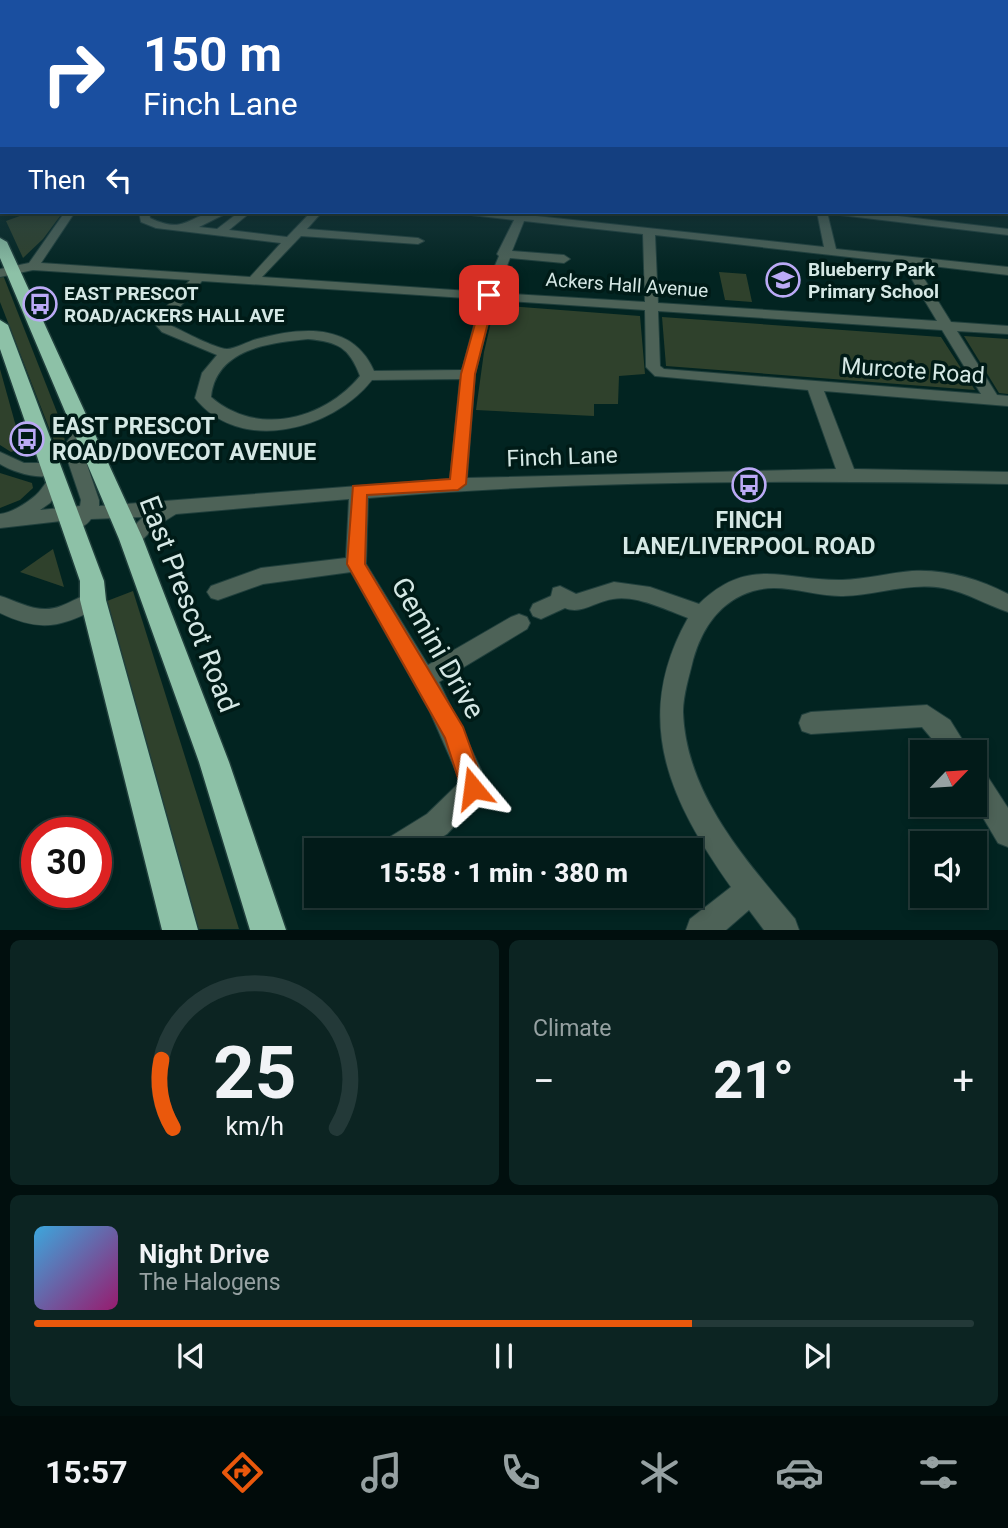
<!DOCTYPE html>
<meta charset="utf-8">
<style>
:root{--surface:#021b19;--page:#0c2422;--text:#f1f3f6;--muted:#96a1a2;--line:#233938;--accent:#ea580c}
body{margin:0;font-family:Roboto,sans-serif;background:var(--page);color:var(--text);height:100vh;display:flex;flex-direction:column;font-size:26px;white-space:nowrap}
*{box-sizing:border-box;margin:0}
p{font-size:23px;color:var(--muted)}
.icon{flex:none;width:38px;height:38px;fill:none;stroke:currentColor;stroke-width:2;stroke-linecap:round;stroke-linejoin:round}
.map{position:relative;height:930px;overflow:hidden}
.sheet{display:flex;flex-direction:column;gap:10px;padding:10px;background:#010f0e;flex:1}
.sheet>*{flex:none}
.top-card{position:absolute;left:0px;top:0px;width:1008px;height:214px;box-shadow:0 4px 10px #0003,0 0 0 2px var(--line);background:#1a4fa0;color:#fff;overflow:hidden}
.needle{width:46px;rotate:65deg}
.buttons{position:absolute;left:910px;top:740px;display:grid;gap:14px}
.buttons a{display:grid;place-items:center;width:77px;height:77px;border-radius:0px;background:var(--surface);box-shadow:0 4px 10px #0003,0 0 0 2px var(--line);font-size:35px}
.speed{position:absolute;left:21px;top:817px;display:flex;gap:14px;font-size:35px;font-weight:700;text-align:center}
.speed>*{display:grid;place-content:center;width:91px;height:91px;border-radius:50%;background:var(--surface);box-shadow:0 4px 10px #0003,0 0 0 2px var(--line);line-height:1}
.speed .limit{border:10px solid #d22;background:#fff;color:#111}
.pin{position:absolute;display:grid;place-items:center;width:60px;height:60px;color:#fff;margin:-30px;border-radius:14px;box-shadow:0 4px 10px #0006}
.me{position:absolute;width:77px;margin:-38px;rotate:344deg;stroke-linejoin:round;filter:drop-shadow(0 0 5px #0008)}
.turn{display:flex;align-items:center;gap:24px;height:147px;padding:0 28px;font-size:32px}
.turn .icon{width:91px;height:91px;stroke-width:2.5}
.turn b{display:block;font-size:49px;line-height:60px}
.then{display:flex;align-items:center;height:66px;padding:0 28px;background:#0003;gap:14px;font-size:26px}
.big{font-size:52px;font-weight:800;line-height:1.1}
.sheet .card{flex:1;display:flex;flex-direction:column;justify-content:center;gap:10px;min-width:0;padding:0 24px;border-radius:10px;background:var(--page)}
.sheet .dial{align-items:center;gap:0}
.dial svg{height:182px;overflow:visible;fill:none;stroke:var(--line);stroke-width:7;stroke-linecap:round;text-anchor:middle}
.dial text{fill:var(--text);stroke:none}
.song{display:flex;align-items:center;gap:21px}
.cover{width:84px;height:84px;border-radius:10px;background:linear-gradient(135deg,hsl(200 70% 55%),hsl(320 70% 35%))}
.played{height:7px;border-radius:4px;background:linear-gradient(90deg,var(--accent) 70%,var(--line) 70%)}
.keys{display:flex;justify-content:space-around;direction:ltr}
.heat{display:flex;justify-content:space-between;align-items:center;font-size:38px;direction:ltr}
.sheet .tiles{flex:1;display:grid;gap:10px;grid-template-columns:1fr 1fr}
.card:last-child{grid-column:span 2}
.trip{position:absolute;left:304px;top:838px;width:399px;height:70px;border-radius:0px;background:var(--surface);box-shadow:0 4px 10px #0003,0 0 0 2px var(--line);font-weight:800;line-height:70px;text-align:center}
.tabs{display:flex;height:112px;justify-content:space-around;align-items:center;background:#010b0a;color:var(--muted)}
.tabs .icon{width:49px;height:49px}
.tabs .selected{color:var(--accent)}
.tabs b{font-size:32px;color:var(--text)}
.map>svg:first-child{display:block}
</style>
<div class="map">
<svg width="1008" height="930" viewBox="0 0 1008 930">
<rect width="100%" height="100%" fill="#022421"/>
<g fill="#2f412c">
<path d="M46 212H63L43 239 23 258 6 221 28 213Z"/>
<path d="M719 272 746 274 752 302 725 300Z"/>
<path d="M3 275 64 430 65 447 58 451 0 302V276Z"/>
<path d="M495 305 640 316 645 374 619 376 618 404H594V416L476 410 484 352Z"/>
<path d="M662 317 941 337 975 390 666 366Z"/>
<path d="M964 336 1008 339V394L999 393Z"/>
<path d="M0 369 22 448 11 452 0 445Z"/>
<path d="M0 473 32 483 33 488 20 500 0 508Z"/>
<path d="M53 549 64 587 20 572Z"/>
<path d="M133 591 239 929H198L107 601Z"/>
</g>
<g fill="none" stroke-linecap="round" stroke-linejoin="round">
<defs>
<g id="minor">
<path d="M1006 158 1008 159V165L1006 164Z"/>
<rect x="1006" y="189" width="2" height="6"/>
<path d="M65 212H75L41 263 250 277 281 243 156 228 141 222 139 212H149L150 218C186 235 188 215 216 212 226 211 236 212 246 212V216L229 230 287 237 311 212H322L307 229 418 238 424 241 418 244 301 236 262 277 484 292 499 256 497 254 514 220 471 215 466 212H498L824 247 817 212H827L836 249 1008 267V275L915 264 951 322 1008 326V334L957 331 997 395 1008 396V406L824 391 854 469 1008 472V484C797 480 578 480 368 498L366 564 428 665 511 617 519 614 527 617 530 623 527 629 439 682 485 778 486 788 482 797 447 834 420 850H381L385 840 427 814 459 783V778L430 712 351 572 263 584 218 600 211 598 207 592 211 586 261 568 346 558 349 499 176 514 155 527 138 544H124L121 539 143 517 91 519C85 527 81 528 72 526L70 520 0 528V514C11 513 27 503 36 495 44 488 46 478 57 475L66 481 50 503 40 510 80 506 81 500 63 447 78 427 84 426 92 431 81 447 99 500V506L450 479 460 379 372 380C333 430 240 455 195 398L202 373 217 355 162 332 153 322 190 280 33 270 0 277V269L29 263ZM227 213 234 216 217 229 199 227ZM524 221 643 234 645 302 496 293 510 258 564 263 570 259 564 255 512 251ZM655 235 902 263 937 321 658 303ZM202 281 481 299 462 370 374 371C353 322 301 327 257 339 249 341 235 349 227 349 214 348 185 332 172 326L167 322ZM494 300 645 310 646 367 655 376 808 390 836 469 467 478 475 374ZM658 311 942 330 981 394 664 369 660 366ZM308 339C338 342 349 347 360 376 324 420 257 437 211 397 216 349 268 343 308 339Z"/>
<path d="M835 212H864L1008 229V235L840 215Z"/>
<path d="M0 452 24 463H53L62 469C48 484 15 473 0 464Z"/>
<path d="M912 571C945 569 979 579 1008 594V612C986 605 967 592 943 588 909 582 877 595 843 596 814 597 782 582 753 591 720 601 702 628 693 660 689 677 683 695 683 712 686 794 745 859 795 919L799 930H764L749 910 726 930H686L690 919 731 887C670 801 631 719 688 618 666 610 637 595 613 599 596 601 581 615 565 608L541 619 533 616 530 610 533 604 551 596 553 588 560 586 576 594 614 582 650 587 699 604C749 555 785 581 842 580 866 579 889 573 912 571Z"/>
<path d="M93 592 101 594 104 600 101 606C62 627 41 633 0 613V596C20 602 39 615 61 606 72 602 82 595 93 592Z"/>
<path d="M927 705 950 720 970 752H943L922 727 811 734 802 731 799 723 802 715 811 712Z"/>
<path d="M975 767 984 771 1008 808V847L998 843 975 804Z"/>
</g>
<g id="highway">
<path d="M0 238 7 242 143 539 229 762 286 930H250L199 762 119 539 0 258Z"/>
<path d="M0 320 8 325 104 581 106 600 198 930H162L80 600V581L0 349Z"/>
</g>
</defs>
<use href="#minor" stroke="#203f3c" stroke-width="2"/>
<use href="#highway" stroke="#203f3c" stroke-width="3"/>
<use href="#minor" fill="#4d6257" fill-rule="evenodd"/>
<use href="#highway" fill="#8dc1a7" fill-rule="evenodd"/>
</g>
<linearGradient id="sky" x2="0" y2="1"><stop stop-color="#011412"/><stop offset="0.52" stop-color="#28454e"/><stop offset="1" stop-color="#28454e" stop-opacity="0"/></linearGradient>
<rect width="1008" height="273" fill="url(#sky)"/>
<path fill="#ea580c" stroke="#983908" stroke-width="2" d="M489 291 495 295 475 374 466 484 458 490 367 495 365 564 463 727 485 788 481 796 473 800 464 796 445 738 347 564 353 486 450 479 461 374 483 295Z"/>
<defs>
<symbol id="school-ring" viewBox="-11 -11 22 22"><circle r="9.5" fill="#001b17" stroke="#bbaaf6" stroke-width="1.5"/><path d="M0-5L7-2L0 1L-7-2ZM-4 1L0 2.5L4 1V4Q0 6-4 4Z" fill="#bbaaf6"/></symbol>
<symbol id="bus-ring" viewBox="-11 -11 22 22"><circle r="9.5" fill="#001b17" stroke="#bbaaf6" stroke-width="1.5"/><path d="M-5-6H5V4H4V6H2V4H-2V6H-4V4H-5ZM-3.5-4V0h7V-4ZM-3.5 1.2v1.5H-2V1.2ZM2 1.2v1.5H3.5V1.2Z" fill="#bbaaf6"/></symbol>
</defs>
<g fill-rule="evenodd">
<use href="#school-ring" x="764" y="261" width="38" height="38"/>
<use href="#bus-ring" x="21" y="285" width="38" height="38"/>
<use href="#bus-ring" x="8" y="420" width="38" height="38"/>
<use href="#bus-ring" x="730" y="466" width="38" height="38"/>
</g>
<g text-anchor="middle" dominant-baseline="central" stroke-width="7" stroke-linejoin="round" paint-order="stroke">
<g font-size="19" font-weight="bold" fill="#d5e8e5" stroke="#001b17" text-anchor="start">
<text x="808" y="269">Blueberry Park<tspan x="808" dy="22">Primary School</tspan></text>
<text x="64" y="293">EAST PRESCOT<tspan x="64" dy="22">ROAD/ACKERS HALL AVE</tspan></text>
</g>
<g font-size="19" fill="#d5e8e5" stroke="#001b17">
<text transform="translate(627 285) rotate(4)">Ackers Hall Avenue</text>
</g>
<g font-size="23" fill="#d5e8e5" stroke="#001b17">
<text transform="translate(913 371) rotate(4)">Murcote Road</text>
<text transform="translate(562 457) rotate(-2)">Finch Lane</text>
</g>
<g font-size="23" font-weight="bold" fill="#d5e8e5" stroke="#001b17" text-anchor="start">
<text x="52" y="426">EAST PRESCOT<tspan x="52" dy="26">ROAD/DOVECOT AVENUE</tspan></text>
<text x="749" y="520" text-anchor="middle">FINCH<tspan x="749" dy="26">LANE/LIVERPOOL ROAD</tspan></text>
</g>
<g font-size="28" fill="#d5e8e5" stroke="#001b17">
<text transform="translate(189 604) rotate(69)">East Prescot Road</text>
<text transform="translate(438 648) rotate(60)">Gemini Drive</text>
</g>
</g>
</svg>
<div class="buttons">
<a><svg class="needle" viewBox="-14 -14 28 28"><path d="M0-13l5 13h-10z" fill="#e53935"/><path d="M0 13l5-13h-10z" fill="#96a1a2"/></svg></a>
<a><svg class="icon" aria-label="sound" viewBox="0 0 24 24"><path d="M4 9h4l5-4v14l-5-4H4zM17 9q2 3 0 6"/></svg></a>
</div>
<div class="speed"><div class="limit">30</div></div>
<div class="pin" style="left:489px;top:295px;background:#d93025"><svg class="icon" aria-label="arrive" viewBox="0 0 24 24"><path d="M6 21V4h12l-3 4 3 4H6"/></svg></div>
<svg class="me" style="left:473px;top:788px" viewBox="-20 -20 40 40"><path d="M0-17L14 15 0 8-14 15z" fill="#ea580c" stroke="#fff" stroke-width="4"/></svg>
<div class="trip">15:58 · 1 min · 380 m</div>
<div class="top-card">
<div class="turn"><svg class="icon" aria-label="right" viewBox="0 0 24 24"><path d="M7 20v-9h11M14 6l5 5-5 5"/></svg><div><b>150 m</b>Finch Lane</div></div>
<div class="then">Then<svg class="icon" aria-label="left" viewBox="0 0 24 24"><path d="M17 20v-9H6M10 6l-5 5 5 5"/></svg></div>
</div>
</div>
<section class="sheet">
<div class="tiles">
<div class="card dial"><svg viewBox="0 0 100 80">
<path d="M14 69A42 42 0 1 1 86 69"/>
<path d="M14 69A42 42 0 0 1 9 39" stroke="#ea580c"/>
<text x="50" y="56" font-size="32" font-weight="700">25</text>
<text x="50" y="72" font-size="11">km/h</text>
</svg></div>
<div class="card"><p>Climate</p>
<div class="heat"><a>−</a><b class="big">21°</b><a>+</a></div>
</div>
<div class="card">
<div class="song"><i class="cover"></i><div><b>Night Drive</b><p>The Halogens</p></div></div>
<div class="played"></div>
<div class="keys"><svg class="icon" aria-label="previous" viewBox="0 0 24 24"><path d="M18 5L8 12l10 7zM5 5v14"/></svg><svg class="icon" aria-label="pause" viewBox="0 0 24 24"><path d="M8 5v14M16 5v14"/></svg><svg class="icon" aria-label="next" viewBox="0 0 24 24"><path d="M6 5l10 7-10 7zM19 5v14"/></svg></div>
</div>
</div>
</section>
<nav class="tabs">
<b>15:57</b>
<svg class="icon selected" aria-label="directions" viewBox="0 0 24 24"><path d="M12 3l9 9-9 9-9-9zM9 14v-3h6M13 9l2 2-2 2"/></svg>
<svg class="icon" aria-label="music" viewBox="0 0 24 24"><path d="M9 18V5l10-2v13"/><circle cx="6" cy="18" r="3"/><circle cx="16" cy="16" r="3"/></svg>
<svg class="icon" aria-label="phone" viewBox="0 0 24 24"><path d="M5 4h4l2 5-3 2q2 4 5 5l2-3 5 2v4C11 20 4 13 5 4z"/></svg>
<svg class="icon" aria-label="climate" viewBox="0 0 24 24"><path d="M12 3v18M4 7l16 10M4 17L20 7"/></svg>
<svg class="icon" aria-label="car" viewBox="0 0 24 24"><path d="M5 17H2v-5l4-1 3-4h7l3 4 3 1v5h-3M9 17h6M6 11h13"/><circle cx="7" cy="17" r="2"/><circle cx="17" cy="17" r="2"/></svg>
<svg class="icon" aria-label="filters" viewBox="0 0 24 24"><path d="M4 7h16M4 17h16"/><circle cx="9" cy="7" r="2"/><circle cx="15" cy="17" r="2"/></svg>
</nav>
